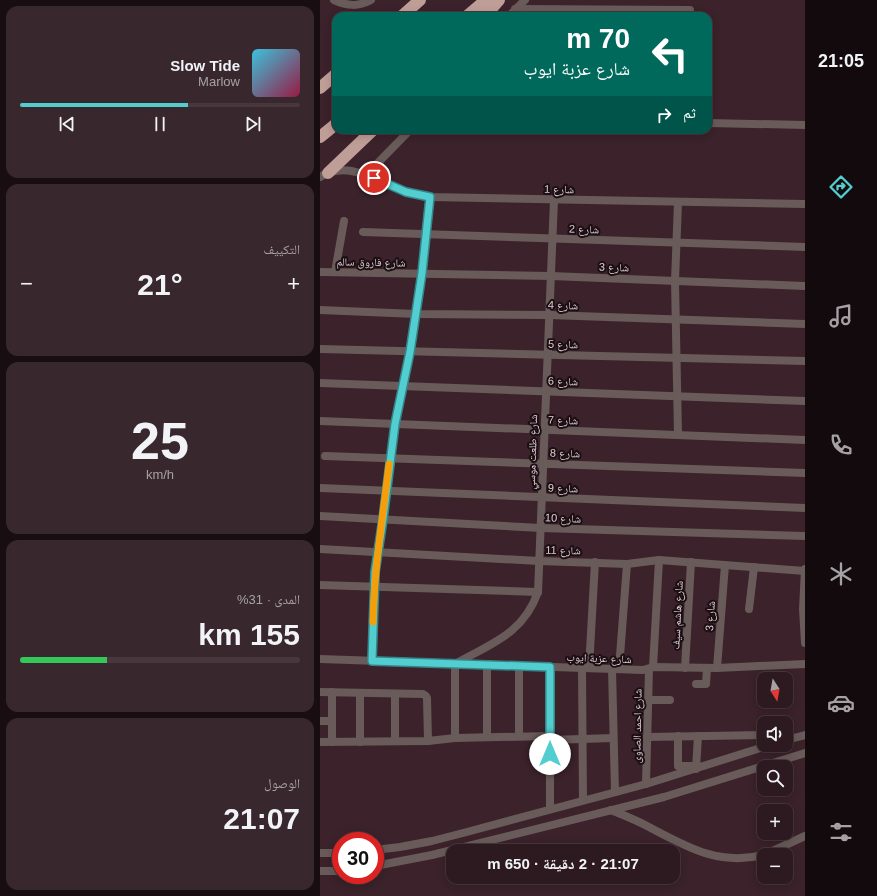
<!DOCTYPE html>
<html lang="ar">
<meta charset="utf-8">
<style>
:root{--surface:#2c1a20;--page:#38272d;--text:#f1f3f6;--muted:#a6a1a5;--line:#48383e;--accent:#52cdd0}
body{margin:0;font-family:Arial,"Noto Naskh Arabic",sans-serif;background:var(--page);color:var(--text);direction:rtl;height:100vh;display:flex;flex-direction:column;font-size:15px;white-space:nowrap}
*{box-sizing:border-box;margin:0}
p{font-size:13px;color:var(--muted)}
.icon{flex:none;width:22px;height:22px;fill:none;stroke:currentColor;stroke-width:2;stroke-linecap:round;stroke-linejoin:round}
.map{position:relative;flex:1;overflow:hidden;direction:ltr}
.drawer{display:flex;flex-direction:column;gap:6px;padding:6px;background:#180e12;width:320px}
.drawer>*{flex:none}
.guide{position:absolute;left:12px;top:12px;width:380px;height:122px;border-radius:12px;box-shadow:0 2px 10px #0003,0 0 0 1px var(--line);direction:rtl;background:#00695c;color:#fff;overflow:hidden}
.needle{width:26px;rotate:169deg}
.controls{position:absolute;left:437px;top:672px;display:grid;gap:8px}
.controls a{display:grid;place-items:center;width:36px;height:36px;border-radius:8px;background:var(--surface);box-shadow:0 2px 10px #0003,0 0 0 1px var(--line);font-size:20px}
.speed{position:absolute;left:12px;top:832px;display:flex;gap:8px;font-size:20px;font-weight:700;text-align:center}
.speed>*{display:grid;place-content:center;width:52px;height:52px;border-radius:50%;background:var(--surface);box-shadow:0 2px 10px #0003,0 0 0 1px var(--line);line-height:1}
.speed .limit{border:6px solid #d22;background:#fff;color:#111}
.pin{position:absolute;display:grid;place-items:center;width:34px;height:34px;color:#fff;margin:-17px;border:2px solid #fff;border-radius:50%;box-shadow:0 1px 4px #0007}
.me{position:absolute;width:44px;margin:-22px;rotate:0deg;stroke-linejoin:round;filter:drop-shadow(0 0 3px #0008)}
.turn{display:flex;align-items:center;gap:14px;height:84px;padding:0 16px;font-size:18px}
.turn .icon{width:52px;height:52px;stroke-width:2.5}
.turn b{display:block;font-size:28px;line-height:34px}
.then{display:flex;align-items:center;height:38px;padding:0 16px;background:#0003;gap:8px;font-size:15px}
.big{font-size:30px;font-weight:700;line-height:1.1}
.drawer .card{flex:1;display:flex;flex-direction:column;justify-content:center;gap:6px;min-width:0;padding:0 14px;border-radius:12px;background:var(--page)}
.drawer .dial{align-items:center;gap:0}
.dial b{font-size:52px;line-height:1}
.song{display:flex;align-items:center;gap:12px}
.cover{width:48px;height:48px;border-radius:6px;background:linear-gradient(135deg,hsl(190 70% 55%),hsl(340 70% 35%))}
.played{height:4px;border-radius:2px;background:linear-gradient(90deg,var(--accent) 60%,var(--line) 60%)}
.keys{display:flex;justify-content:space-around;direction:ltr}
.heat{display:flex;justify-content:space-between;align-items:center;font-size:22px;direction:ltr}
.charge{height:6px;border-radius:3px;background:linear-gradient(90deg,#34c759 31%,var(--line) 0)}
.trip{position:absolute;left:126px;top:844px;width:234px;height:40px;border-radius:12px;background:var(--surface);box-shadow:0 2px 10px #0003,0 0 0 1px var(--line);font-weight:700;line-height:40px;text-align:center;direction:rtl}
main{display:flex;flex:1;min-height:0}
.dock{display:flex;flex-direction:column;width:72px;justify-content:space-around;align-items:center;background:#120a0d;color:var(--muted)}
.dock .icon{width:28px;height:28px}
.dock .selected{color:var(--accent)}
.dock b{font-size:18px;color:var(--text)}
.map>svg:first-child{display:block}
</style>
<main>
<nav class="dock">
<b>21:05</b>
<svg class="icon selected" aria-label="directions" viewBox="0 0 24 24"><path d="M12 3l9 9-9 9-9-9zM9 14v-3h6M13 9l2 2-2 2"/></svg>
<svg class="icon" aria-label="music" viewBox="0 0 24 24"><path d="M9 18V5l10-2v13"/><circle cx="6" cy="18" r="3"/><circle cx="16" cy="16" r="3"/></svg>
<svg class="icon" aria-label="phone" viewBox="0 0 24 24"><path d="M5 4h4l2 5-3 2q2 4 5 5l2-3 5 2v4C11 20 4 13 5 4z"/></svg>
<svg class="icon" aria-label="climate" viewBox="0 0 24 24"><path d="M12 3v18M4 7l16 10M4 17L20 7"/></svg>
<svg class="icon" aria-label="car" viewBox="0 0 24 24"><path d="M5 17H2v-5l4-1 3-4h7l3 4 3 1v5h-3M9 17h6M6 11h13"/><circle cx="7" cy="17" r="2"/><circle cx="17" cy="17" r="2"/></svg>
<svg class="icon" aria-label="filters" viewBox="0 0 24 24"><path d="M4 7h16M4 17h16"/><circle cx="9" cy="7" r="2"/><circle cx="15" cy="17" r="2"/></svg>
</nav>
<div class="map">
<svg width="485" height="896" viewBox="0 0 485 896">
<rect width="100%" height="100%" fill="#3b222b"/>
<g fill="none" stroke-linecap="round" stroke-linejoin="round">
<g stroke="#695b59" stroke-width="8">
<path d="M14 0C27 6 38 7 51 0"/>
<path d="M195 9 370 10"/>
<path d="M189 16 205 0"/>
<path d="M388 123 485 125"/>
<path d="M46 175 90 130"/>
<path d="M0 177C27 160 52 179 78 189 88 193 99 195 110 197L485 204"/>
<path d="M43 232 485 247"/>
<path d="M0 272 231 276 485 286"/>
<path d="M15 272 24 221"/>
<path d="M0 310 96 314 229 315 485 324"/>
<path d="M0 349 485 361"/>
<path d="M0 383 485 401"/>
<path d="M0 421 485 440"/>
<path d="M358 435 355 281 358 202"/>
<path d="M5 456 485 473"/>
<path d="M0 488 485 508"/>
<path d="M0 516 221 528 485 536"/>
<path d="M0 549 219 561 307 564 339 560 485 571"/>
<path d="M485 569 483 609 485 643"/>
<path d="M0 585 218 592"/>
<path d="M429 609 434 567"/>
<path d="M0 659 323 670 333 667 397 668 485 664"/>
<path d="M52 661 55 572 63 519 75 424 90 351 102 273 110 197"/>
<path d="M167 665V737"/>
<path d="M333 667 339 560"/>
<path d="M262 668 263 800"/>
<path d="M269 668 275 562"/>
<path d="M365 668 371 562"/>
<path d="M397 668 405 565"/>
<path d="M292 669 295 792"/>
<path d="M299 669 307 564"/>
<path d="M376 684H386L387 668"/>
<path d="M0 692 103 694 106 696 107 698 108 741"/>
<path d="M40 693V742"/>
<path d="M75 694V741"/>
<path d="M328 700H350"/>
<path d="M0 721H12"/>
<path d="M199 736V666"/>
<path d="M358 736V766H376"/>
<path d="M327 737 444 735"/>
<path d="M135 738V664C172 643 203 634 218 592L234 200"/>
<path d="M230 740 293 738"/>
<path d="M466 740 485 735"/>
<path d="M0 742 108 741 135 738 230 736"/>
<path d="M12 742V692"/>
<path d="M376 769 378 736"/>
<path d="M326 784 329 669"/>
<path d="M230 809V667"/>
<path d="M291 810C303 815 316 820 327 826 367 847 398 866 444 855"/>
<path d="M55 850 80 847 112 841 143 833 326 784 450 745"/>
<path d="M0 853H21"/>
<path d="M444 855 485 836"/>
<path d="M55 866 112 855 344 797 485 753"/>
<path d="M0 871H21"/>
</g>
<g stroke="#c09e98" stroke-width="12">
<path d="M82 16 100 0"/>
<path d="M147 16 166 0"/>
<path d="M165 16 179 0"/>
<path d="M0 88 16 74"/>
<path d="M0 137 16 124"/>
<path d="M8 173 53 130"/>
</g>
</g>
<g fill="none" stroke-linecap="round" stroke-linejoin="round">
<defs>
<path id="route" d="M54 178 86 192 110 197 102 273 90 352 75 424 63 519 55 572 52 661 230 667V754"/>
</defs>
<use href="#route" stroke="#358587" stroke-width="10"/>
<use href="#route" stroke="#52cdd0" stroke-width="7"/>
<path stroke="#f59e0b" stroke-width="7" d="M53 622C54 569 63 516 69 464"/>
</g>
<g text-anchor="middle" dominant-baseline="central" stroke-width="4" stroke-linejoin="round" paint-order="stroke">
<g font-size="11" fill="#dfcdd3" stroke="#1b0f13">
<text transform="translate(239 189) rotate(1)">شارع 1</text>
<text transform="translate(264 229) rotate(2)">شارع 2</text>
<text transform="translate(51 262) rotate(1)">شارع فاروق سالم</text>
<text transform="translate(294 267) rotate(2)">شارع 3</text>
<text transform="translate(243 305) rotate(2)">شارع 4</text>
<text transform="translate(243 344) rotate(1)">شارع 5</text>
<text transform="translate(243 381) rotate(2)">شارع 6</text>
<text transform="translate(243 420) rotate(2)">شارع 7</text>
<text transform="translate(212 452) rotate(-88)">شارع طلعت موسي</text>
<text transform="translate(245 453) rotate(2)">شارع 8</text>
<text transform="translate(243 488) rotate(2)">شارع 9</text>
<text transform="translate(243 518) rotate(2)">شارع 10</text>
<text transform="translate(243 550) rotate(1)">شارع 11</text>
<text transform="translate(357 615) rotate(-87)">شارع هاشم سيف</text>
<text transform="translate(390 616) rotate(-86)">شارع 3</text>
<text transform="translate(279 658) rotate(2)">شارع عزبة ايوب</text>
<text transform="translate(317 726) rotate(-89)">شارع احمد الصاوى</text>
</g>
</g>
</svg>
<div class="controls">
<a><svg class="needle" viewBox="-14 -14 28 28"><path d="M0-13l5 13h-10z" fill="#e53935"/><path d="M0 13l5-13h-10z" fill="#a6a1a5"/></svg></a>
<a><svg class="icon" aria-label="sound" viewBox="0 0 24 24"><path d="M4 9h4l5-4v14l-5-4H4zM17 9q2 3 0 6"/></svg></a>
<a><svg class="icon" aria-label="search" viewBox="0 0 24 24"><circle cx="10" cy="10" r="6"/><path d="M15 15l6 6"/></svg></a>
<a>+</a>
<a>−</a>
</div>
<div class="speed"><div class="limit">30</div></div>
<div class="pin" style="left:54px;top:178px;background:#d93025"><svg class="icon" aria-label="arrive" viewBox="0 0 24 24"><path d="M6 21V4h12l-3 4 3 4H6"/></svg></div>
<svg class="me" style="left:230px;top:754px" viewBox="-20 -20 40 40"><circle r="19" fill="#fff"/><path d="M0-13L10 11 0 6-10 11z" fill="#52cdd0"/></svg>
<div class="trip">21:07 · 2 دقيقة · 650 m</div>
<div class="guide">
<div class="turn"><svg class="icon" aria-label="left" viewBox="0 0 24 24"><path d="M17 20v-9H6M10 6l-5 5 5 5"/></svg><div><b>70 m</b>شارع عزبة ايوب</div></div>
<div class="then">ثم<svg class="icon" aria-label="right" viewBox="0 0 24 24"><path d="M7 20v-9h11M14 6l5 5-5 5"/></svg></div>
</div>
</div>
<section class="drawer">
<div class="card">
<div class="song"><i class="cover"></i><div><b>Slow Tide</b><p>Marlow</p></div></div>
<div class="played"></div>
<div class="keys"><svg class="icon" aria-label="previous" viewBox="0 0 24 24"><path d="M18 5L8 12l10 7zM5 5v14"/></svg><svg class="icon" aria-label="pause" viewBox="0 0 24 24"><path d="M8 5v14M16 5v14"/></svg><svg class="icon" aria-label="next" viewBox="0 0 24 24"><path d="M6 5l10 7-10 7zM19 5v14"/></svg></div>
</div>
<div class="card"><p>التكييف</p>
<div class="heat"><a>−</a><b class="big">21°</b><a>+</a></div>
</div>
<div class="card dial"><b>25</b><p>km/h</p></div>
<div class="card"><p>المدى · 31%</p><b class="big">155 km</b><div class="charge"></div></div>
<div class="card"><p>الوصول</p><b class="big">21:07</b></div>
</section>
</main>
